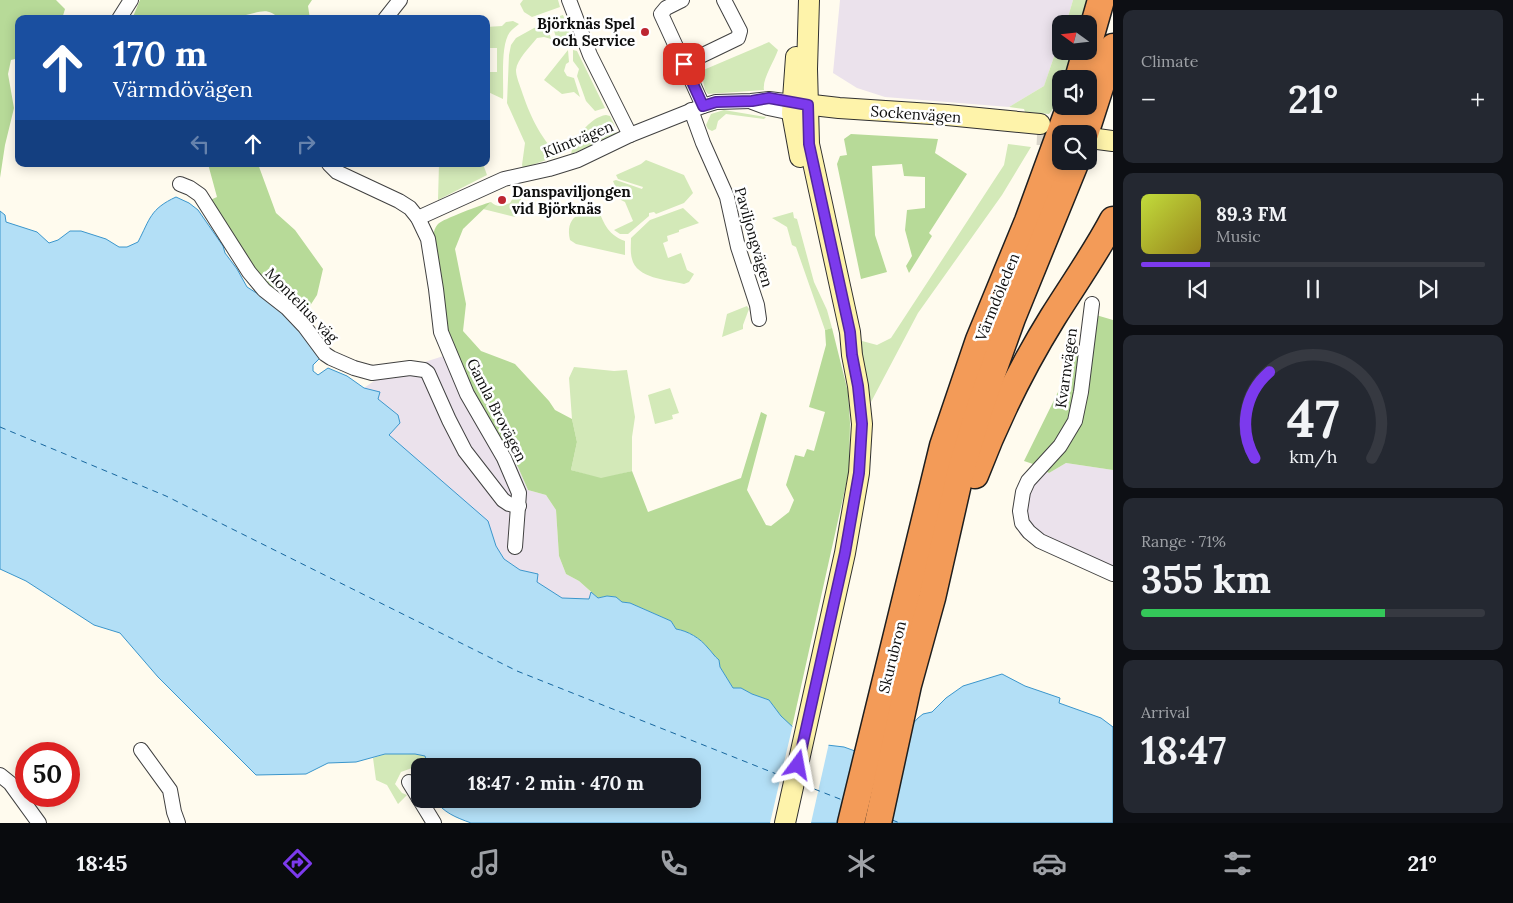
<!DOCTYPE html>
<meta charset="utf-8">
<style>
:root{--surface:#171b24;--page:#242831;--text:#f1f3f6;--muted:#9ea1a6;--line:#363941;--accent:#7c3aed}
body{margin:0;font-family:Lora,serif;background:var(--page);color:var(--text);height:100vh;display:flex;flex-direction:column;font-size:19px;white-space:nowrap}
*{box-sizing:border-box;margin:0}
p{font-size:16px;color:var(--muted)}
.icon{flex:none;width:28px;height:28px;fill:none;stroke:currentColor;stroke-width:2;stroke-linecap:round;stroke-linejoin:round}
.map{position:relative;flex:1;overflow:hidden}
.sheet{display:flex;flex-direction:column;gap:10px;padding:10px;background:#0d0f14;width:400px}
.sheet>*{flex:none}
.banner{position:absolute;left:15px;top:15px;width:475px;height:152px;border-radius:10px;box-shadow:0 2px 12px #0003;background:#1a4fa0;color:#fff;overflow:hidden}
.needle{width:32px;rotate:285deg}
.buttons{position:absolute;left:1052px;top:15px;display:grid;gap:10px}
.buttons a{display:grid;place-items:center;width:45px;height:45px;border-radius:10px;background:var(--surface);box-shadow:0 2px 12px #0003;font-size:25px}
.speed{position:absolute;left:15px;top:742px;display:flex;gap:10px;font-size:25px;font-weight:700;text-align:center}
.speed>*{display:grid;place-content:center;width:65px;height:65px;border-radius:50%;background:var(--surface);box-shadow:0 2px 12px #0003;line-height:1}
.speed .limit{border:8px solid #d22;background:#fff;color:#111}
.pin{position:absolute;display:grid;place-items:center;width:42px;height:42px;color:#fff;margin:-21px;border-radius:10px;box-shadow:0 2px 8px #0006}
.me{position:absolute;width:55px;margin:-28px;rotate:13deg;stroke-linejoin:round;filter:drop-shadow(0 0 4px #0008)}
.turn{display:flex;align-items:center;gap:18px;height:105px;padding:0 15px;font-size:22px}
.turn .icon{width:65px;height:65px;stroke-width:2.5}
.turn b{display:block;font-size:35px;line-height:42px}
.lanes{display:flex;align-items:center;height:48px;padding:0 15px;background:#0003;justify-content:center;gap:25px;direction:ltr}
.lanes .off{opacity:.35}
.big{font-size:38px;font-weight:700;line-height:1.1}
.sheet .widget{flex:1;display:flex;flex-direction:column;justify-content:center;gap:8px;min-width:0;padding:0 18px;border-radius:10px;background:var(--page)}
.sheet .dial{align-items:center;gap:0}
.dial svg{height:130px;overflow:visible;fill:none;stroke:var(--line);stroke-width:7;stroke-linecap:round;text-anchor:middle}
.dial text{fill:var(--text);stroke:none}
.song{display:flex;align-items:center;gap:15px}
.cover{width:60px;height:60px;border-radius:8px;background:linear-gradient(135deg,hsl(70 70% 55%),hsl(50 70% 35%))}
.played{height:5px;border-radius:2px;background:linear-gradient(90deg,var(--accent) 20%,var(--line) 20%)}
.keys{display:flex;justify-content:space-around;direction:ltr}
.heat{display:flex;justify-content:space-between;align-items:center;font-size:28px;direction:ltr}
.charge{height:8px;border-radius:4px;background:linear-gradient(90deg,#34c759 71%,var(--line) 0)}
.trip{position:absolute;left:411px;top:758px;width:290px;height:50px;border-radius:10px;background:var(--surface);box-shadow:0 2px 12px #0003;font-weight:700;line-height:50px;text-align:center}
.menu{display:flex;height:80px;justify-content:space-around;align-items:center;background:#090b0e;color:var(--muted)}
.menu .icon{width:35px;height:35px}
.menu .selected{color:var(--accent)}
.menu b{font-size:22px;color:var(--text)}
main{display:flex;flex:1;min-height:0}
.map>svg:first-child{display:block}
</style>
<main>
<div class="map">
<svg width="1113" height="823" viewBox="0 0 1113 823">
<rect width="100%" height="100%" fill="#fffbee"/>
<g fill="#ebe2ec">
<path d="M840 0H1073L1066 24H1061V36L1044 86 1009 107 885 97 857 88 833 73Z"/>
<path d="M456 352 518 467 528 490 546 495 556 510 559 556 566 574 579 581 591 592 589 599 562 598 537 582 538 574 520 570 510 564 504 559 496 546 489 527 389 435 378 399 364 388 381 376Z"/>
<path d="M1066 463 1113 470V579L1047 552 1020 535 1012 512 1017 493 1033 464 1049 473Z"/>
</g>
<g fill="#d3e9b8">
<path d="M523 0H558L560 7 532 17 524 12 520 4Z"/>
<path d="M1073 0H1088L1082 24H1066Z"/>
<path d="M563 15 574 43 565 45 560 44 557 40 550 19Z"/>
<path d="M513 21 519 24C516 27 512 29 510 32 500 45 504 82 503 99L486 91V72H497V48H486V27L502 26 506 22Z"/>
<path d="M547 24 551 39 544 37 537 38C530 47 517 59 516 70 516 76 519 83 521 89 530 116 539 135 558 156L523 168 522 165 525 143 507 103 509 55 511 45 516 38 534 28Z"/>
<path d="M1061 36V51H1074L1065 79H1061C1061 92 1058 104 1049 114L1025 112 1024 109 1009 107 1044 86Z"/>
<path d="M769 42 778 50C774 62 762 79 764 90L708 94 705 90 701 71Z"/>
<path d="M568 50 569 62 566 64 564 71 567 76 574 78 580 97 574 92 562 94 544 80Z"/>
<path d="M573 50 577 51 605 108 595 111 586 101 577 76 579 69 573 61Z"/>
<path d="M724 110 766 117 764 119 726 114 718 121 716 129 712 131 708 129 706 125 711 114Z"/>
<path d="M606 115 610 116 614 124 616 135 571 154C574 139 590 117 606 115Z"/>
<path d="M1008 144 1031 147 1002 195 918 313 871 402 858 337 862 341 877 345 891 338 1004 165Z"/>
<path d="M646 160 684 175 693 193 684 203 656 214 654 212 649 213V216L628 234H620L614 230 633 221 625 202 621 200 613 181 616 180 642 189 643 187 618 179 616 175 641 164Z"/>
<path d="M439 164H483L487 175 438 200Z"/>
<path d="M521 189V201L515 217 483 209 491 202C497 208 503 206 510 203L513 198V191Z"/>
<path d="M596 205C604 222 606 234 625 241V255L576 244 570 240C565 217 579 214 596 205Z"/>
<path d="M683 208 699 223 679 230V232L667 236 668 241 663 243 668 258 681 253 687 270 694 274 689 282 684 284C667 280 636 278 632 259 630 252 631 245 631 238L650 220Z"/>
<path d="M793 212 794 218 797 219 814 282 827 310 832 328 825 330 796 247 792 245 787 227 772 218Z"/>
<path d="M747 306 749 309 743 325V329L722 337 727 314Z"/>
<path d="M574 367 614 371 627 370 635 417 632 437V471L601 479 571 470 577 442 572 419 569 378Z"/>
<path d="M670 388 679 413 672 415 673 419 655 424 648 395Z"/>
<path d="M385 754H415L425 756 428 765 420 766V773L412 768 401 772 395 784 402 793 407 795 398 804 387 785 376 780 373 758Z"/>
</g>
<g fill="#b7da98">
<path d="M0 0H56L65 9 62 19H19V58L11 60 8 74 14 108 5 145 0 178Z"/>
<path d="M140 0H312L308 6 310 19H279C269 7 260 12 246 15L244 19H132Z"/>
<path d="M851 134 938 139 935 153 967 174 929 233 932 236 909 273 906 266 912 256 905 230 907 210 925 208V177L904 176 902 164 872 166 875 235 887 272 861 279 837 164 840 156 847 155 844 139Z"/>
<path d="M208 164H258L276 213 295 230 323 269 317 295 306 312 301 313 266 285 208 201 217 197Z"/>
<path d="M491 202 463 229 455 249 466 304 463 331 481 351 515 364 549 401 555 410 572 419 577 442 571 470 601 478 632 471 648 512 741 478 761 412 767 415 747 490 766 525 771 526 789 512 794 500 786 485 795 455 804 457 807 449 814 451 825 412 809 407 826 345 825 330 832 328 848 392 850 423 849 471 792 727 781 716 769 700 752 694 741 688H733L720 667 719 660C714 656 712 652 708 648 700 638 688 631 676 629L671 621 630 603 622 602 616 597 607 596 598 598 579 581 566 574 559 556 556 510 546 495 528 490 518 467 481 409 453 347 445 322 433 235C434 231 435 227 438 224 443 219 481 205 491 202Z"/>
<path d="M1096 315 1113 320V470L1066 463 1049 473 1033 464 1024 461Z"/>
</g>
<path fill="#b3dff6" stroke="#3b96cc" d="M176 197 189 203 198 210 223 246 225 253 237 269 247 287 288 313 322 356 313 365V371L318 375 328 368 347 376 364 388 380 392 378 399 398 415 400 423 389 435 488 521 496 546 504 559 520 570 538 574 537 582 562 598 589 599 591 592 598 598 607 596 616 597 622 602 630 603 671 621 676 629C688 631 700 638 708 648 712 652 714 656 719 660L720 667 733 688H741L752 694 769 700 781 716 810 743 844 747 855 751 908 729 918 718 923 714 932 712 946 698 963 686 1002 674 1025 686 1060 698 1059 703 1101 718 1113 727V823H471C455 817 444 813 434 799H692V766H428L425 756 415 754H385L356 762 328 763 306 774 256 775 158 677 120 633 94 625 26 581 0 569V211L5 215 6 222 37 232 49 243 58 240 70 231H81L106 239 119 247H127L138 242C150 219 150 209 176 197Z"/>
<path fill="#fffbee" d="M793 724 811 741 829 743 811 823H770Z"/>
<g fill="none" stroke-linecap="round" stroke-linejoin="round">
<g stroke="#17679f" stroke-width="1" stroke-dasharray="6 5" stroke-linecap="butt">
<path d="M0 427 166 496 517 671 784 777"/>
<path d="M804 785 845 801"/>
<path d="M892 820 900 823"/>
</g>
<path stroke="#dbd7cc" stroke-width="20" stroke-dasharray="20 10" stroke-linecap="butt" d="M1037 135 1061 136"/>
<defs>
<g id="street">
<path d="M569 0 590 55 630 135"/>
<path d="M682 0 666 8 661 14 684 64 738 38 740 31 724 0"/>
<path d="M119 19 131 0"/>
<path d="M385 19 400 0"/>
<path d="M684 64 703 106"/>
<path d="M752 102 768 108 792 113"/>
<path d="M691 110 703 143 727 197 738 247 757 305 759 319"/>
<path d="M329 164 337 172 399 201 410 208 418 218 428 239 436 289 441 332 467 394 504 458 519 493 515 547"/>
<path d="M180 184 190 188 200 195 249 272 264 290 287 308 305 327 325 354 331 358 354 368 372 373 410 368 424 370 428 373 449 420 465 451 503 500 509 504 519 506"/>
<path d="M418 218 504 179 549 169 578 160 630 135 703 106 716 102 751 101 769 99 793 102"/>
<path d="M1092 304 1081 392 1075 421 1060 446 1028 481 1023 492 1020 511 1022 523 1029 532 1040 541 1113 574"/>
<path d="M141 750 170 790 174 812 178 823"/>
<path d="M0 775 10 783 39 823"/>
<path d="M409 782 434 823"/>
</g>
<g id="secondary">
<path d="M796 57 792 113 800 157"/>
<path d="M795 103 839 108 947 115 1040 124"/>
<path d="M1090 138 1113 141"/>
<path d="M785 823 845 553 859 473 862 424 858 386 852 355 850 332 809 144 807 69 809 0"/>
</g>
<g id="highway">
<path d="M1089 42 1101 0"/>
<path d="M1078 79 1086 51"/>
<path d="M1085 134 1113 47"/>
<path d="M975 475C996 420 1022 367 1053 317 1073 285 1095 254 1113 220"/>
<path d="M851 823 943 446 979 340 1028 221 1070 106"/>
<path d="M878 823 908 685 932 598 962 466 981 404 1012 318 1076 161"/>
</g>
</defs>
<use href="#street" stroke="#414141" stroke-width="16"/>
<use href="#secondary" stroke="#303030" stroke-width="22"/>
<use href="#highway" stroke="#1f1f1f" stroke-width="29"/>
<use href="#street" stroke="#fff" stroke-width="14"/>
<use href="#secondary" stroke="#fef3aa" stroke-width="20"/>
<use href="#highway" stroke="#f39b58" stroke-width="26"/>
</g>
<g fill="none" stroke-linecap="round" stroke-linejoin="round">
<defs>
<path id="route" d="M684 64 703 106 716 102 752 101 769 98 808 105 809 144 850 332 852 355 858 386 862 424 859 473 845 553 798 765"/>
</defs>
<use href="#route" stroke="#51269a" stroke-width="12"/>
<use href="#route" stroke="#7c3aed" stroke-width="9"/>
</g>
<g fill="#bd2631" stroke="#fff" stroke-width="2">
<circle cx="645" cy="32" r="5"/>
<circle cx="502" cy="200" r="5"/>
</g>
<g text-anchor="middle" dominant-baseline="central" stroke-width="5" stroke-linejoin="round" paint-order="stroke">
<g font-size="15" font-weight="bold" fill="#0e0e0e" stroke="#fff" text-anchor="end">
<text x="635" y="23">Björknäs Spel<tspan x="635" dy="17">och Service</tspan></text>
<text x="512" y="191" text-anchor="start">Danspaviljongen<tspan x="512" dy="17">vid Björknäs</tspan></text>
</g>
<g font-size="15" fill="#0e0e0e" stroke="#fff">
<text transform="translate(916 114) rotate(4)">Sockenvägen</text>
<text transform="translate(578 139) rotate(-22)">Klintvägen</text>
<text transform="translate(754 237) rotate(74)">Paviljongvägen</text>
<text transform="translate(997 297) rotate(-68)">Värmdöleden</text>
<text transform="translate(302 305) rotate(46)">Montelius väg</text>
<text transform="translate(1066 368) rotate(-82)">Kvarnvägen</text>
<text transform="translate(497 410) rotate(63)">Gamla Brovägen</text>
<text transform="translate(892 657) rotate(-76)">Skurubron</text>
</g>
</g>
</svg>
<div class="buttons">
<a><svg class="needle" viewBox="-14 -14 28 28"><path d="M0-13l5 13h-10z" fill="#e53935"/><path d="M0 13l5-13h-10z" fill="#9ea1a6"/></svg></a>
<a><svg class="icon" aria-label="sound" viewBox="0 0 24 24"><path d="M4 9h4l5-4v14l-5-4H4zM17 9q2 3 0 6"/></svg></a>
<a><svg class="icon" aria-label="search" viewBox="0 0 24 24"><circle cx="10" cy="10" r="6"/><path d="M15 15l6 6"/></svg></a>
</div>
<div class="speed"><div class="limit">50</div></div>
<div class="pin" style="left:684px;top:64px;background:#d93025"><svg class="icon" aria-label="arrive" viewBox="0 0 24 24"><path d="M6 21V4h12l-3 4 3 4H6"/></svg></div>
<svg class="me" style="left:798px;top:765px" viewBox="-20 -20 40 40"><path d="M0-17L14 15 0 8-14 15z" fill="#7c3aed" stroke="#fff" stroke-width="4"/></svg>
<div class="trip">18:47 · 2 min · 470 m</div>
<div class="banner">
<div class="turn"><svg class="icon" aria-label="ahead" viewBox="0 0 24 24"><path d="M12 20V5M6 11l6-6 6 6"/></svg><div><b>170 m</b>Värmdövägen</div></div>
<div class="lanes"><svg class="icon off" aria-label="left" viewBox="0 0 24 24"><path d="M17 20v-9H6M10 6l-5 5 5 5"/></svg><svg class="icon" aria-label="ahead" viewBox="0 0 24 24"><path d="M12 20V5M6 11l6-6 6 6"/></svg><svg class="icon off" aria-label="right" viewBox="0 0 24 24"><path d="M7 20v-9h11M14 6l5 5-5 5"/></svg></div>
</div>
</div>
<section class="sheet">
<div class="widget"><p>Climate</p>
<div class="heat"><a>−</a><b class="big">21°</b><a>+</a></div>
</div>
<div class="widget">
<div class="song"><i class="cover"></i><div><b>89.3 FM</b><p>Music</p></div></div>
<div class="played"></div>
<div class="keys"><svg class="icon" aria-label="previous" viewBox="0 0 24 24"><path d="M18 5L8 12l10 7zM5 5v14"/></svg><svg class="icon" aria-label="pause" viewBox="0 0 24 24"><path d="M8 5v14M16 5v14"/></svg><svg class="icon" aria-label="next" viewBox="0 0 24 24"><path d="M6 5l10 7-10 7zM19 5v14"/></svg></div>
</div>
<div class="widget dial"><svg viewBox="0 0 100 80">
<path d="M14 69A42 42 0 1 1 86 69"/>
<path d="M14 69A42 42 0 0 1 23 16" stroke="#7c3aed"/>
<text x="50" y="56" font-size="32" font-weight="700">47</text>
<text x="50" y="72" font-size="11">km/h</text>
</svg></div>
<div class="widget"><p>Range · 71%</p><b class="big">355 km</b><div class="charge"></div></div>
<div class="widget"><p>Arrival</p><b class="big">18:47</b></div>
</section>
</main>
<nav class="menu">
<b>18:45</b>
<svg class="icon selected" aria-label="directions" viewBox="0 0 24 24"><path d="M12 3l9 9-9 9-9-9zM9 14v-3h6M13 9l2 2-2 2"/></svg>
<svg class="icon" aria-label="music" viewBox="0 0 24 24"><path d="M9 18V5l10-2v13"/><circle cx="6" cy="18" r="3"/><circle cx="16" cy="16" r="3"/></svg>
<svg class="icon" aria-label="phone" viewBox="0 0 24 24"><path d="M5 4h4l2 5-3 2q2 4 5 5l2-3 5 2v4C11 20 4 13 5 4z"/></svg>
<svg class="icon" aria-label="climate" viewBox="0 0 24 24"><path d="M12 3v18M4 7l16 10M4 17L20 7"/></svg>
<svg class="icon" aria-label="car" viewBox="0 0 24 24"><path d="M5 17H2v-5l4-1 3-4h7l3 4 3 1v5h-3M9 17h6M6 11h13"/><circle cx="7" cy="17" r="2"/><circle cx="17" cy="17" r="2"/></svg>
<svg class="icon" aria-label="filters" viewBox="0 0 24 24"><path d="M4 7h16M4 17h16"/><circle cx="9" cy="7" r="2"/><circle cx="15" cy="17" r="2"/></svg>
<b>21°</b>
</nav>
